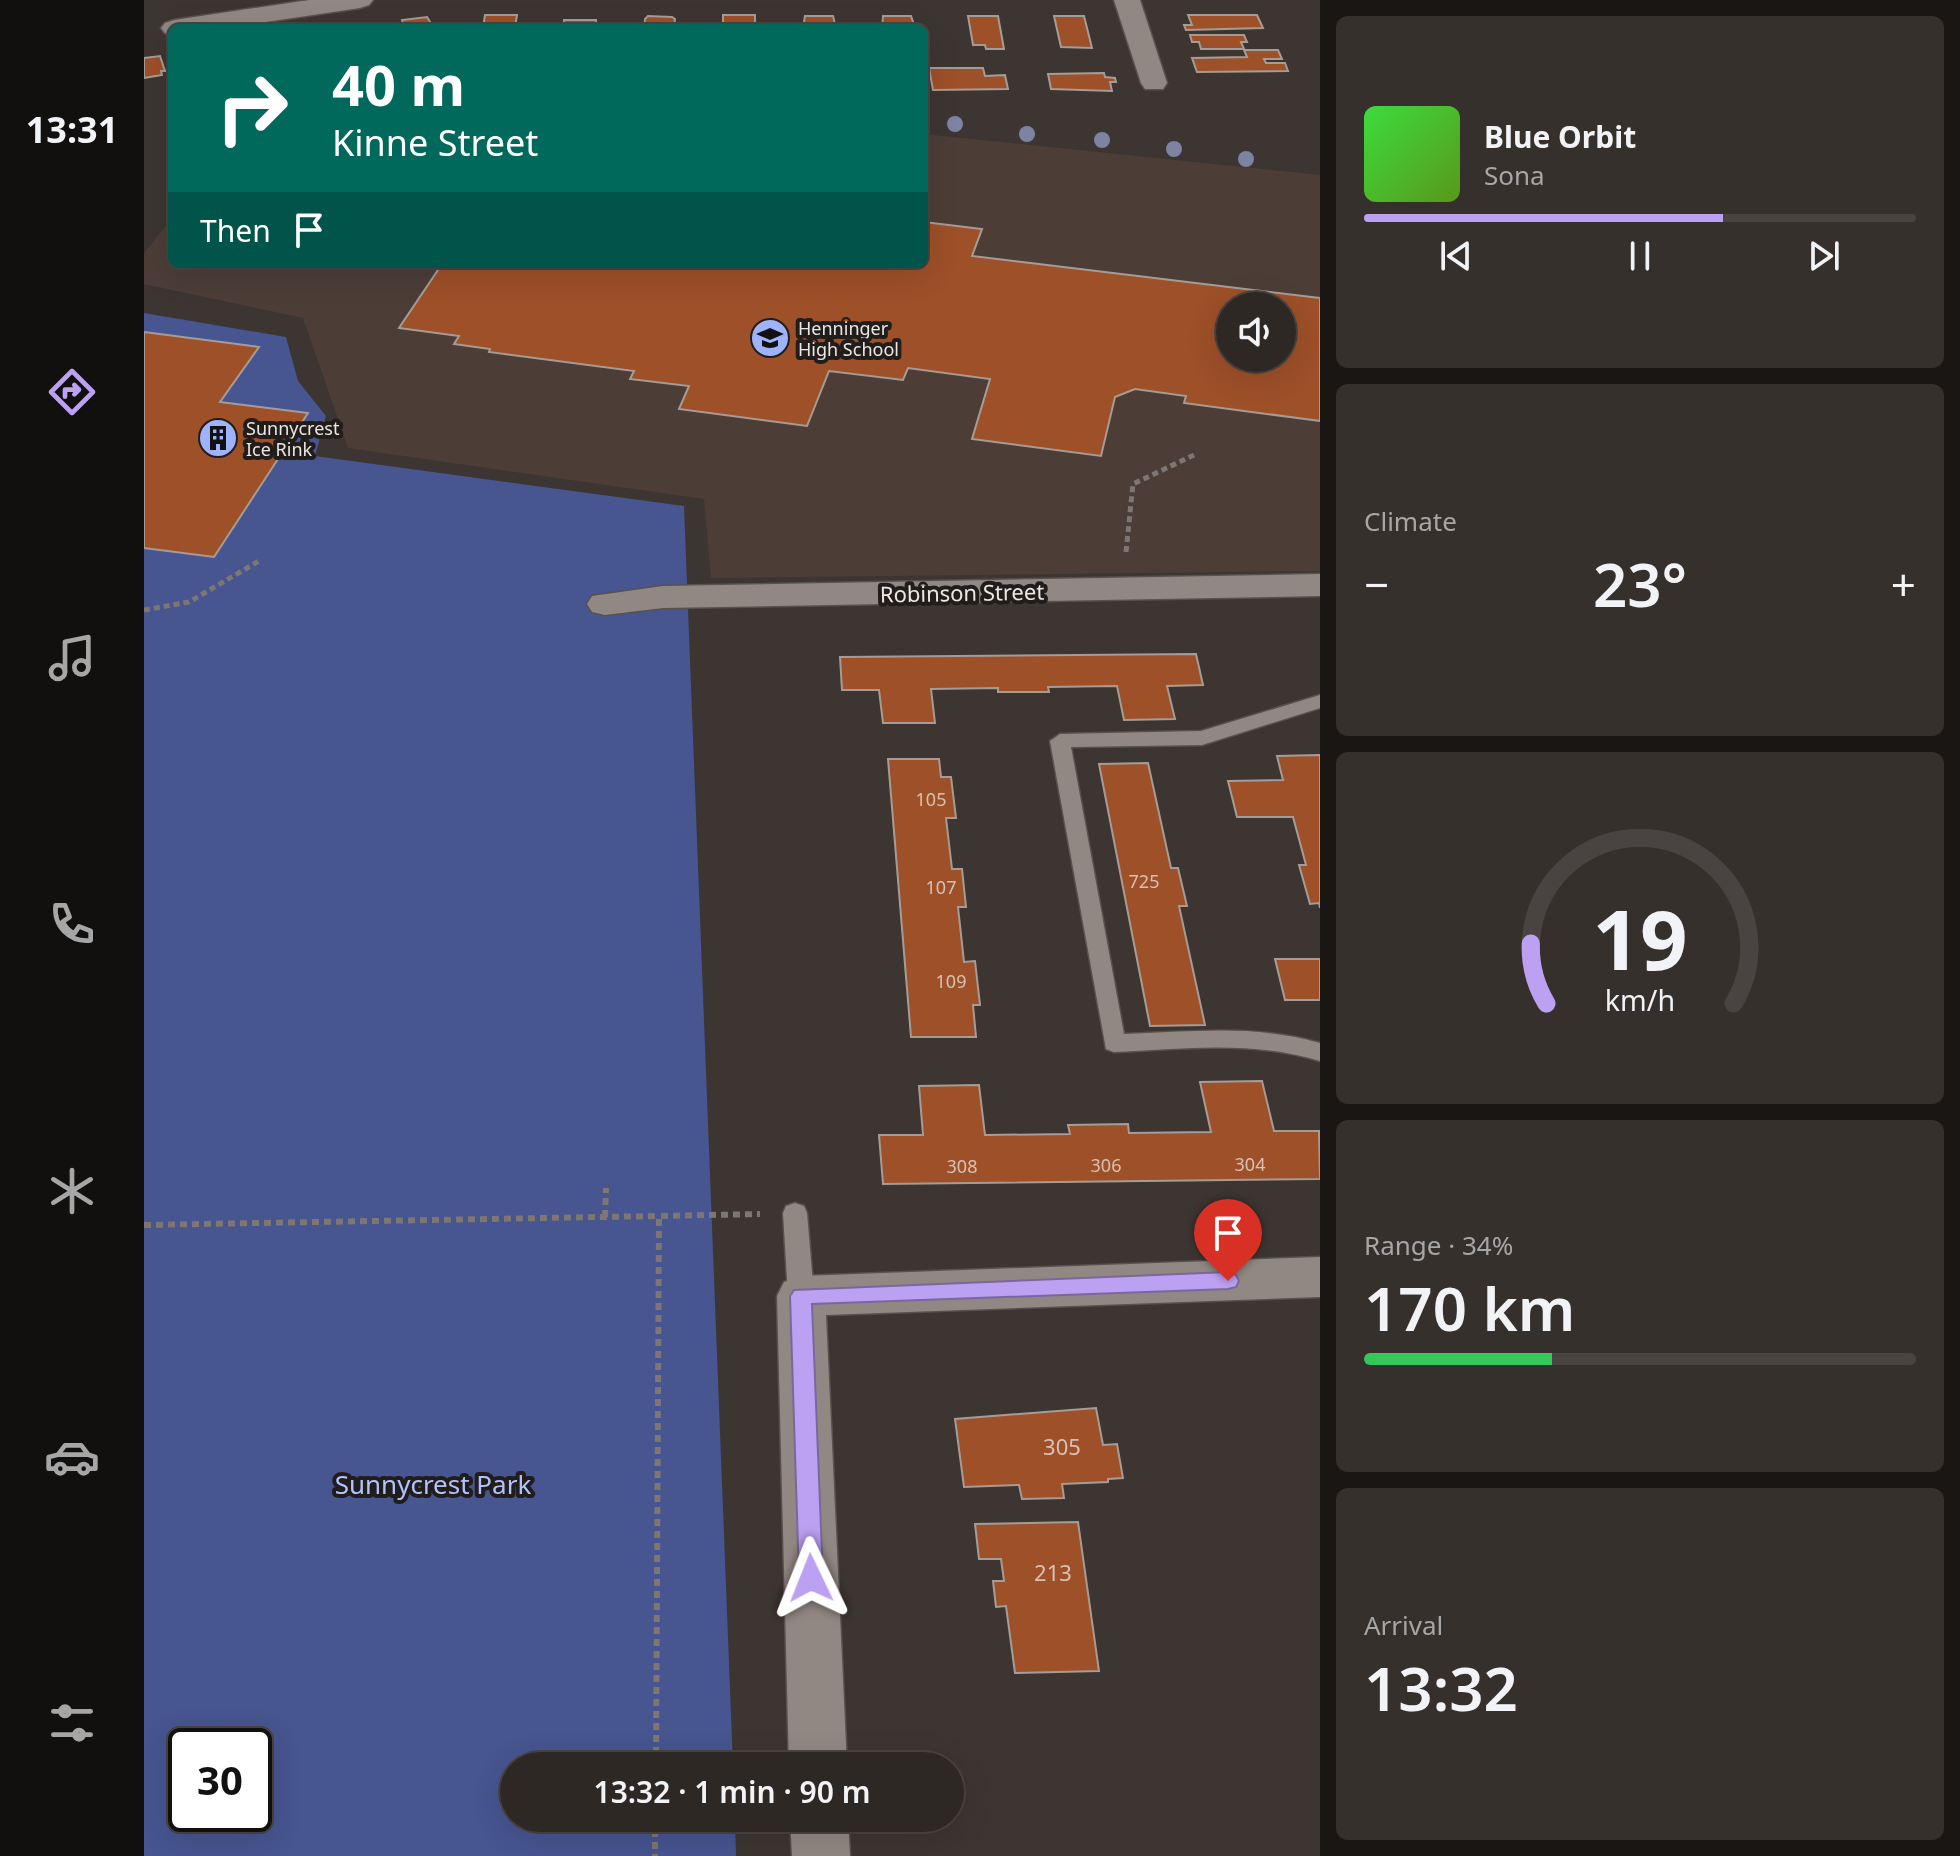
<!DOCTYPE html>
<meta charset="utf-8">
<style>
:root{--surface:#2e2825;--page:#36302d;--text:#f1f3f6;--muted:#a7a6a7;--line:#494442;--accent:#bca0f2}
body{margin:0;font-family:"Noto Sans",sans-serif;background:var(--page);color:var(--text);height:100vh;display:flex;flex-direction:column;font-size:30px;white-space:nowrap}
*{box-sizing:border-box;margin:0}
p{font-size:26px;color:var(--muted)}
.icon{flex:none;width:44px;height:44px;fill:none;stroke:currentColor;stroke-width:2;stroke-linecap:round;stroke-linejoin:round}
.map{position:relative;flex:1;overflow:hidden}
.details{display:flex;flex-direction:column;gap:16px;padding:16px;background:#191614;width:640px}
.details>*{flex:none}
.top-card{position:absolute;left:24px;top:24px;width:760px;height:244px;border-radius:12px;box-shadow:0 8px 32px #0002,0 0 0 2px var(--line);background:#00695c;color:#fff;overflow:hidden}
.fabs{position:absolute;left:1072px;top:292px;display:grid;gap:16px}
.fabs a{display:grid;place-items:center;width:80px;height:80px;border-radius:50%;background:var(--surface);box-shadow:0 8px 32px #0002,0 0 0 2px var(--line);font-size:40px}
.speed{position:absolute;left:24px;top:1728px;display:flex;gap:16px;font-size:40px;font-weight:700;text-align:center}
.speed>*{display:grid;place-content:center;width:104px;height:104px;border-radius:50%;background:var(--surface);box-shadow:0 8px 32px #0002,0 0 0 2px var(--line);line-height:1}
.speed .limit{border:4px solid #111;border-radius:12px;background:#fff;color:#111}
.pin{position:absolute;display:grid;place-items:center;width:68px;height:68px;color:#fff;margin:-82px -34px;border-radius:50% 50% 50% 0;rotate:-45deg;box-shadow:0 0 8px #0007}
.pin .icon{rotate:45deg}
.me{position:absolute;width:88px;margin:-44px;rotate:358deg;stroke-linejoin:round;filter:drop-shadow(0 0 6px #0008)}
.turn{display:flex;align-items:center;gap:28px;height:168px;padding:0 32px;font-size:36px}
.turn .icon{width:104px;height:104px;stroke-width:2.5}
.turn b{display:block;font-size:56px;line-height:68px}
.then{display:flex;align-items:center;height:76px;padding:0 32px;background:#0003;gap:16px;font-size:30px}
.big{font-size:60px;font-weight:600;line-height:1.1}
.details .tile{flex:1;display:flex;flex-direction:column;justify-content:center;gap:12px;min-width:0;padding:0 28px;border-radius:12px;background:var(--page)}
.details .dial{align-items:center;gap:0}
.dial svg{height:208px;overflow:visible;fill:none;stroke:var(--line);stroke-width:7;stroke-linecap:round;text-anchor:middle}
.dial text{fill:var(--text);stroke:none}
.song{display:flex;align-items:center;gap:24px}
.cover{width:96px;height:96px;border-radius:12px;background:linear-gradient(135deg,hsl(120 70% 55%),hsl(90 70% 35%))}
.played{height:8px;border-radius:4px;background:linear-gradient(90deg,var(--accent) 65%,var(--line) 65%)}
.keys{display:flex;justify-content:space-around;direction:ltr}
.heat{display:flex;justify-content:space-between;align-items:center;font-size:44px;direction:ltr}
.charge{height:12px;border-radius:6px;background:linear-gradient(90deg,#34c759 34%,var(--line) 0)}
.trip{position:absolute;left:356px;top:1752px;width:464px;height:80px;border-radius:40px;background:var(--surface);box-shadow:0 8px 32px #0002,0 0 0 2px var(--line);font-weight:600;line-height:80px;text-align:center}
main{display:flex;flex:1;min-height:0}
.menu{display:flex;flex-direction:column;width:144px;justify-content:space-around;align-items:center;background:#12100f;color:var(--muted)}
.menu .icon{width:56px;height:56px}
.menu .active{color:var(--accent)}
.menu b{font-size:36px;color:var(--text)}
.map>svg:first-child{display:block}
</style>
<main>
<nav class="menu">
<b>13:31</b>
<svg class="icon active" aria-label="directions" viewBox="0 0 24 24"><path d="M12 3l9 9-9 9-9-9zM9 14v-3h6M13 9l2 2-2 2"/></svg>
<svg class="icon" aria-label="music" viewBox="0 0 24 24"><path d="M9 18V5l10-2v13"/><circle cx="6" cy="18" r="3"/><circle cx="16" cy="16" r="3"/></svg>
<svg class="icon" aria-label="phone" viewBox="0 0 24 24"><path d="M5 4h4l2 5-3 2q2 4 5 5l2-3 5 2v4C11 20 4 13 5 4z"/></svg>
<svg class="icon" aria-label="climate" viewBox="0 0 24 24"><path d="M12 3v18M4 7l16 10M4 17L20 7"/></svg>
<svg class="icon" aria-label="car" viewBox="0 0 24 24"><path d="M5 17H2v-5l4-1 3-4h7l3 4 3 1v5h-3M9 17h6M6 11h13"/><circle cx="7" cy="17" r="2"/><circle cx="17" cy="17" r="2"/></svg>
<svg class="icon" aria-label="filters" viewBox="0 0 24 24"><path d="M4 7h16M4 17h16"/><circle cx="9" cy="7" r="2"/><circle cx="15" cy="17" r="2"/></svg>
</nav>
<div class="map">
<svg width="1176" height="1856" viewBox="0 0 1176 1856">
<rect width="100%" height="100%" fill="#3d3531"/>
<path fill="#4c3d37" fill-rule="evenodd" d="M780 134 1176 175V571L567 578 560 499 204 448 159 318 0 284V253L28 218V264H780ZM1086 306H1138V358H1086Z"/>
<path fill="#475590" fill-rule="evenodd" d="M0 313 142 337 154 381 182 416 171 456 540 506 589 1766H370V1818H591L592 1856H0ZM42 1746H110V1814H42Z"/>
<g fill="#9e5028" stroke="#a69c97" stroke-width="2" fill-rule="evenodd">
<path d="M341 15H373L371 28H339Z"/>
<rect x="579" y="15" width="32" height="13"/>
<path d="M1044 15H1113L1119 28 1042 30 1040 25H1048Z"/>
<path d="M504 16 528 17 531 19 530 28H500L501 19Z"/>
<path d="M661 16H689L692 28H659Z"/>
<path d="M739 16H767L771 28H738Z"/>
<path d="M824 16H854L860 49H842L841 45H829Z"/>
<path d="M910 16H940L948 48 917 47Z"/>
<path d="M283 17 290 28H256L254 23H259L258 20Z"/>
<rect x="420" y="20" width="32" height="8"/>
<path d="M1046 35H1100L1103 42H1097L1100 49H1057L1055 42H1048Z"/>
<path d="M1100 50H1134L1138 59H1120L1122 63H1141L1144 71 1053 72 1048 58 1103 57Z"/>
<path d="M16 56 21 71H17L18 75 0 78V58Z"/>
<path d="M785 68H839L841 76 861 75 864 89 789 90Z"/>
<path d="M960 73 961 77 971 78 972 82H966L968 91 907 89 904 74Z"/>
<path d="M780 222 838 229 828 256 1176 298V421L1040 403 1042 396 991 389 971 397 957 456 828 439 846 379 764 368 759 380 685 371 663 426 535 409 545 386 486 379 490 371 345 352 346 349 310 344 315 336 255 328 298 264H780ZM1086 306H1138V358H1086Z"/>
<path d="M0 332 115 347 76 402 164 413 70 557 0 548Z"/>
<path d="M1052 654 1059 685 1023 686 1031 719 980 720 973 686 904 687 905 692H854V688L787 689 791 723H739L735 690H698L696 657Z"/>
<path d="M1176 755V908L1175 903 1166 904 1155 865H1162L1149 817H1093L1084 781 1139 780 1133 756Z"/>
<path d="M744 759H795L797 777H807L812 818H802L808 869H818L822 907H814L820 962 831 961 836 1005H829L832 1037H767Z"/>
<path d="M1004 763 1027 868H1034L1043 906H1035L1061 1025 1006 1026 955 764Z"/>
<path d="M1131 959H1176V1000H1141Z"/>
<path d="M1118 1081 1130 1131H1175L1176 1179 739 1184 735 1135H779L775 1086 835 1085 841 1135 926 1134 924 1125 984 1124 985 1133 1067 1132 1056 1082Z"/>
<path d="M952 1408 959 1445 973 1444 979 1478 964 1479V1482L918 1484 920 1498 878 1499 875 1485 820 1487 811 1419Z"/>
<path d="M934 1522 955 1671 871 1673 862 1606 852 1607 849 1581H860L857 1559H835L831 1524Z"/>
</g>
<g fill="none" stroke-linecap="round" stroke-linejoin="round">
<defs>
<g id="lane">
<path d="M1176 695V708L1058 745 927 747 980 1034C1046 1032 1111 1024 1176 1043V1061C1108 1040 1039 1049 970 1052L962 1049 906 741 916 734 1057 731Z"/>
<path d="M651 1203 660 1206 663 1213 670 1296 666 1303 657 1306 648 1303 644 1296 639 1213 642 1206Z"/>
</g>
<g id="street">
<path d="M165 0H229L225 5 216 8 81 28H28V35L21 33 17 28 21 23 30 20Z"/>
<path d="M970 0H996L1023 83 1019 89H1001L997 83Z"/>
<path d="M1176 574V596L519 608 461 615 448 612 443 604 448 596 519 586Z"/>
<path d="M1176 1257V1297L682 1315 703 1766H645L633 1296 640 1282 657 1276Z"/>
<path d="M646 1818H704L706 1856H648Z"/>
</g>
</defs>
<use href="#lane" stroke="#58514e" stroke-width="3"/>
<use href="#street" stroke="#58514e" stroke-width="3"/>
<g stroke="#7d7673" stroke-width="5" stroke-dasharray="6 4" stroke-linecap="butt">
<path d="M982 552 989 484 1050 455"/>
<path d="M0 610 45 602 115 561"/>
</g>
<g stroke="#7d7673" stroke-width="6" stroke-dasharray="7 5" stroke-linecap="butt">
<path d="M461 1217 462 1188"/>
<path d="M0 1225 515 1216"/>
<path d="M512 1766 515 1216 616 1214"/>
<path d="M511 1818V1856"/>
</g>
<use href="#lane" fill="#928883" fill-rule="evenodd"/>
<use href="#street" fill="#928883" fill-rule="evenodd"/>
</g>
<g fill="#7d83a2">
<circle cx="811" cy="124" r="8"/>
<circle cx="883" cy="134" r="8"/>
<circle cx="958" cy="140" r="8"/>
<circle cx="1030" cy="149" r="8"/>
<circle cx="1102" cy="159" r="8"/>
</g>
<path fill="#bca0f2" stroke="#7a689d" stroke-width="2" d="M1084 1272 1092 1275 1095 1281 1092 1287 1084 1289 668 1304 679 1578 675 1585 667 1589 659 1585 655 1578 646 1296 650 1290Z"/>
<defs>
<symbol id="school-disc" viewBox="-11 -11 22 22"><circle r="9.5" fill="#9fb3fd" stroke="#211d1b"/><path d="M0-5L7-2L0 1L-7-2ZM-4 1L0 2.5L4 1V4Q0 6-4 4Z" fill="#111"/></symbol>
<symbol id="building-disc" viewBox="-11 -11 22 22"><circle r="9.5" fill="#9fb3fd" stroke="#211d1b"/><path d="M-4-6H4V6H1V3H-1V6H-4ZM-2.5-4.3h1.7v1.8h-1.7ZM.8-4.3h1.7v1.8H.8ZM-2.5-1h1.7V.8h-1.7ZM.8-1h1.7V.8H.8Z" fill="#111"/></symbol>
</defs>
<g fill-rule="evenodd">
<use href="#school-disc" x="604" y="316" width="44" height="44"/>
<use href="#building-disc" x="52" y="416" width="44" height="44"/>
</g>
<g text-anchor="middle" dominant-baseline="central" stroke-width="8" stroke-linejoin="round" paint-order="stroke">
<g font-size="18" fill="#ece6e4" stroke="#211d1b" text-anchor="start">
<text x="654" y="328">Henninger<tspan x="654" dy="21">High School</tspan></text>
<text x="102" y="428">Sunnycrest<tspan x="102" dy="21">Ice Rink</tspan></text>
</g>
<g font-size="18" fill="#d8c0b5">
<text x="787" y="799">105</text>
<text x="1000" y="881">725</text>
<text x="797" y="887">107</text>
<text x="807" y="981">109</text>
<text x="1106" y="1164">304</text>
<text x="962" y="1165">306</text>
<text x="818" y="1166">308</text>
</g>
<g font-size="22" fill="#ece6e4" stroke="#211d1b">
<text transform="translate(818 592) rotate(-1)">Robinson Street</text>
</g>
<g font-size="22" fill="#d8c0b5">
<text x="918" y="1446">305</text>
<text x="909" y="1572">213</text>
</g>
<g font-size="26" fill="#b1c2ff" stroke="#211d1b">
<text x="289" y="1484">Sunnycrest Park</text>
</g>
</g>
</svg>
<div class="fabs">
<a><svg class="icon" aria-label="sound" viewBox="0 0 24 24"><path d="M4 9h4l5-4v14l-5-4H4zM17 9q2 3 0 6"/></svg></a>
</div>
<div class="speed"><div class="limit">30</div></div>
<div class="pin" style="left:1084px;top:1281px;background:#d93025"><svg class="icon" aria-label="arrive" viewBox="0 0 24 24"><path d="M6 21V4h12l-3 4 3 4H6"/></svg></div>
<svg class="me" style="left:667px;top:1578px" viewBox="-20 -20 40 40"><path d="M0-17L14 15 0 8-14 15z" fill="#bca0f2" stroke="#fff" stroke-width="4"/></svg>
<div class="trip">13:32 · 1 min · 90 m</div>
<div class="top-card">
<div class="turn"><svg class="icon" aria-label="right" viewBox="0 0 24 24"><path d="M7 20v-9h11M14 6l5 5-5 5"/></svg><div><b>40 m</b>Kinne Street</div></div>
<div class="then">Then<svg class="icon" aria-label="arrive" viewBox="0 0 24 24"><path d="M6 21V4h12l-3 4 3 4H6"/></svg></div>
</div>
</div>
<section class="details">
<div class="tile">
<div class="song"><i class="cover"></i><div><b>Blue Orbit</b><p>Sona</p></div></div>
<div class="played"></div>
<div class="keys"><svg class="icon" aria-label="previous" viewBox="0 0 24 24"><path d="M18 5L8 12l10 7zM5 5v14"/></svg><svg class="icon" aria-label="pause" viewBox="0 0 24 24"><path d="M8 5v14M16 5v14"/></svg><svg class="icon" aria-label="next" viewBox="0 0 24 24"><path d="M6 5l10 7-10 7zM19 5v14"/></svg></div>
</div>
<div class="tile"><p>Climate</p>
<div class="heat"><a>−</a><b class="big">23°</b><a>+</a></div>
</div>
<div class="tile dial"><svg viewBox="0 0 100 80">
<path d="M14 69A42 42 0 1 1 86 69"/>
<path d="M14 69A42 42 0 0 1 8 46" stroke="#bca0f2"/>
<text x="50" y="56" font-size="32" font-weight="700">19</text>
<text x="50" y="72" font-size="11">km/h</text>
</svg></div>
<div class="tile"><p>Range · 34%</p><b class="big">170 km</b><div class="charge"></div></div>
<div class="tile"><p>Arrival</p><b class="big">13:32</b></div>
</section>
</main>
